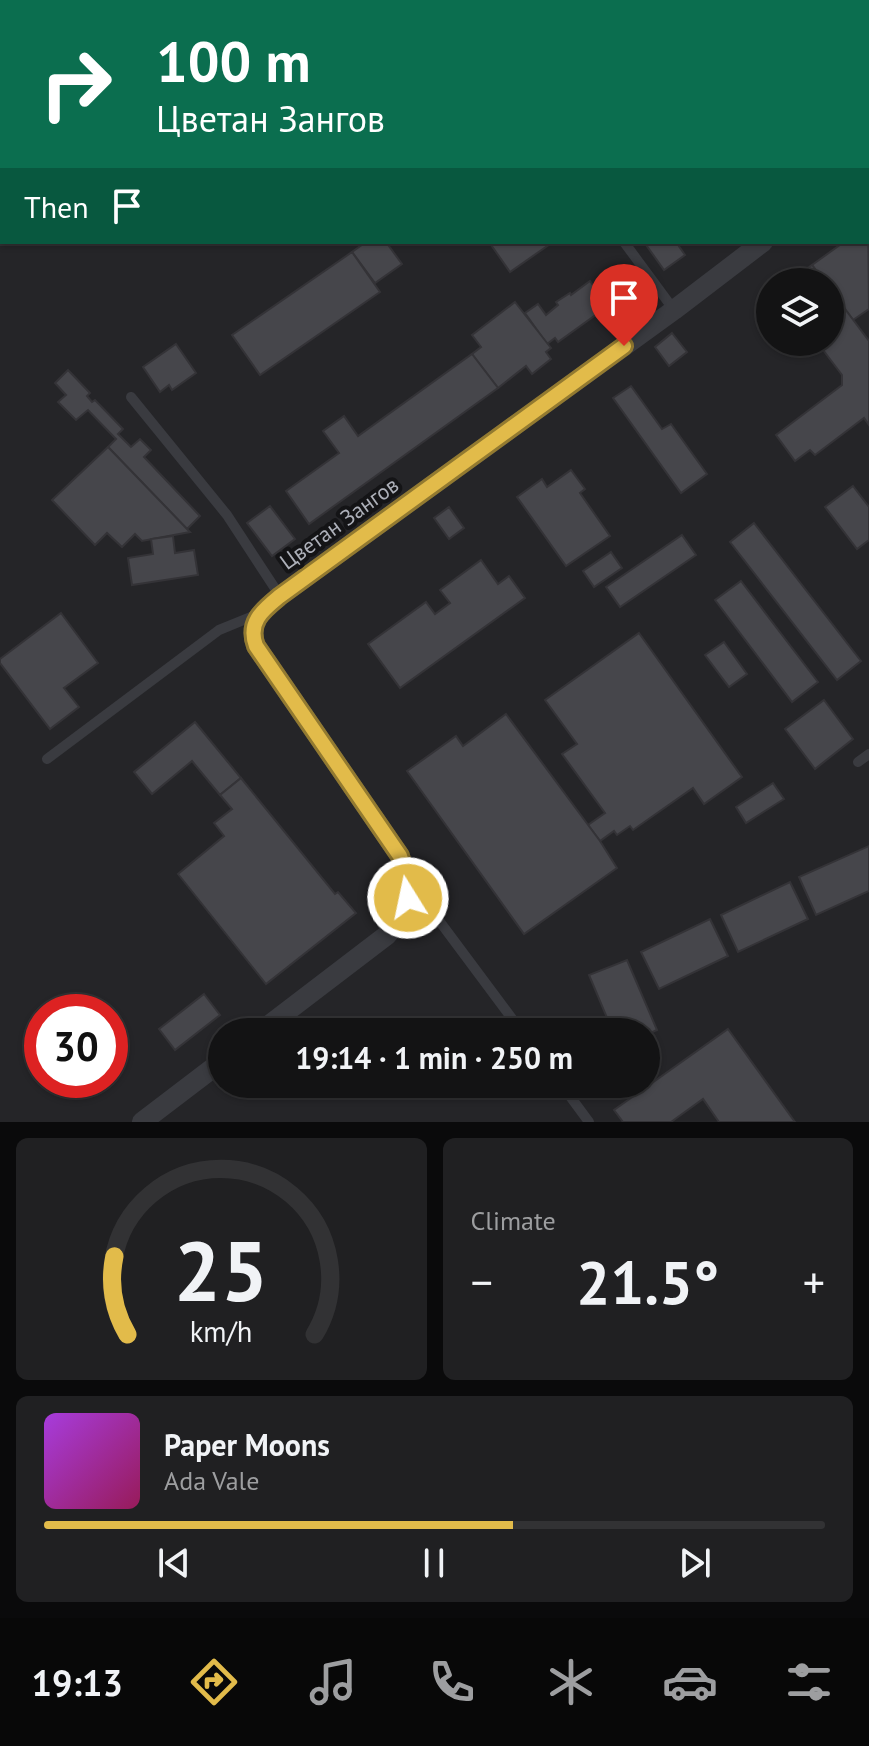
<!DOCTYPE html>
<meta charset="utf-8">
<style>
:root{--surface:#131314;--page:#202022;--text:#f1f3f6;--muted:#9d9ea0;--line:#323234;--accent:#e2bb4a}
body{margin:0;font-family:"PT Sans",sans-serif;background:var(--page);color:var(--text);height:100vh;display:flex;flex-direction:column;font-size:30px;white-space:nowrap}
*{box-sizing:border-box;margin:0}
p{font-size:26px;color:var(--muted)}
.icon{flex:none;width:44px;height:44px;fill:none;stroke:currentColor;stroke-width:2;stroke-linecap:round;stroke-linejoin:round}
.map{position:relative;height:1122px;overflow:hidden}
.drawer{display:flex;flex-direction:column;gap:16px;padding:16px;background:#0a0a0b;flex:1}
.drawer>*{flex:none}
.hud{position:absolute;left:0px;top:0px;width:870px;height:244px;box-shadow:0 2px 6px #0004,0 0 0 2px var(--line);background:#0b6e4f;color:#fff;overflow:hidden}
.controls{position:absolute;left:756px;top:268px;display:grid;gap:16px}
.controls a{display:grid;place-items:center;width:88px;height:88px;border-radius:50%;background:var(--surface);box-shadow:0 2px 6px #0004,0 0 0 2px var(--line);font-size:40px}
.speed{position:absolute;left:24px;top:994px;display:flex;gap:16px;font-size:40px;font-weight:700;text-align:center}
.speed>*{display:grid;place-content:center;width:104px;height:104px;border-radius:50%;background:var(--surface);box-shadow:0 2px 6px #0004,0 0 0 2px var(--line);line-height:1}
.speed .limit{border:12px solid #d22;background:#fff;color:#111}
.pin{position:absolute;display:grid;place-items:center;width:68px;height:68px;color:#fff;margin:-82px -34px;border-radius:50% 50% 50% 0;rotate:-45deg;box-shadow:0 0 8px #0007}
.pin .icon{rotate:45deg}
.me{position:absolute;width:88px;margin:-44px;rotate:350deg;stroke-linejoin:round;filter:drop-shadow(0 0 6px #0008)}
.turn{display:flex;align-items:center;gap:28px;height:168px;padding:0 24px;font-size:36px}
.turn .icon{width:104px;height:104px;stroke-width:2.5}
.turn b{display:block;font-size:56px;line-height:68px}
.then{display:flex;align-items:center;height:76px;padding:0 24px;background:#0003;gap:16px;font-size:30px}
.big{font-size:60px;font-weight:700;line-height:1.1}
.drawer .card{flex:1;display:flex;flex-direction:column;justify-content:center;gap:12px;min-width:0;padding:0 28px;border-radius:12px;background:var(--page)}
.drawer .dial{align-items:center;gap:0}
.dial svg{height:208px;overflow:visible;fill:none;stroke:var(--line);stroke-width:7;stroke-linecap:round;text-anchor:middle}
.dial text{fill:var(--text);stroke:none}
.song{display:flex;align-items:center;gap:24px}
.cover{width:96px;height:96px;border-radius:12px;background:linear-gradient(135deg,hsl(280 70% 55%),hsl(330 70% 35%))}
.played{height:8px;border-radius:4px;background:linear-gradient(90deg,var(--accent) 60%,var(--line) 60%)}
.keys{display:flex;justify-content:space-around;direction:ltr}
.heat{display:flex;justify-content:space-between;align-items:center;font-size:44px;direction:ltr}
.drawer .tiles{flex:1;display:grid;gap:16px;grid-template-columns:1fr 1fr}
.card:last-child{grid-column:span 2}
.trip{position:absolute;left:208px;top:1018px;width:452px;height:80px;border-radius:40px;background:var(--surface);box-shadow:0 2px 6px #0004,0 0 0 2px var(--line);font-weight:700;line-height:80px;text-align:center}
.menu{display:flex;height:128px;justify-content:space-around;align-items:center;background:#080808;color:var(--muted)}
.menu .icon{width:56px;height:56px}
.menu .current{color:var(--accent)}
.menu b{font-size:36px;color:var(--text)}
.map>svg:first-child{display:block}
</style>
<div class="map">
<svg width="869" height="1122" viewBox="0 0 869 1122">
<rect width="100%" height="100%" fill="#19191b"/>
<path fill="#252528" fill-rule="evenodd" d="M0 0H869V1122H0ZM2 2H868V242H2ZM770 282H830V342H770ZM42 1012H110V1080H42ZM222 1032H646V1084H222Z"/>
<g fill="#46464b" stroke="#343337" stroke-width="2">
<path d="M332 0H391L388 2H329Z"/>
<path d="M536 0H765L766 2H533Z"/>
<path d="M868 210 869 309 853 320 830 289V282H825L812 265 844 242H868Z"/>
<path d="M366 242H386L402 264 375 283 352 252Z"/>
<path d="M489 242H553L510 272Z"/>
<path d="M644 242H676L685 255 664 270Z"/>
<path d="M352 252 380 292 260 375 232 335Z"/>
<path d="M812 265 825 282H789Z"/>
<path d="M590 281 608 306 558 342 555 338 547 344 525 313 538 304 546 315 558 305 556 302 570 293 571 295Z"/>
<path d="M830 289 869 341V425L864 418 815 455 810 450 795 461 776 435 842 385V375L817 342H830Z"/>
<path d="M515 302 551 348 546 352 551 359 532 374 526 366 498 388 472 354 481 347 472 335Z"/>
<path d="M672 333 687 352 669 366 655 347Z"/>
<path d="M176 344 196 373 172 390 169 385 160 392 143 367Z"/>
<path d="M472 354 498 388 309 524 286 491 339 453 323 431 344 416 358 436Z"/>
<path d="M68 370 90 393 87 396 92 402 95 400 123 429 118 434 131 447 140 439 151 450 144 457 200 516 187 529 108 447 116 439 88 410 76 420 58 402 66 395 55 383Z"/>
<path d="M631 386 662 429 671 424 707 474 681 493 613 398Z"/>
<path d="M108 447 187 529 190 532 142 541 135 534 122 547 107 533 95 545 52 500Z"/>
<path d="M571 470 585 489 580 493 610 536 566 566 517 497 542 479 547 487Z"/>
<path d="M853 486 869 507V540L857 549 825 507Z"/>
<path d="M270 506 295 539 272 556 247 523Z"/>
<path d="M449 507 464 528 449 539 434 518Z"/>
<path d="M754 523 861 661 837 680 730 542Z"/>
<path d="M682 535 696 555 620 607 606 587Z"/>
<path d="M173 536 175 553 194 550 198 575 132 585 128 558 153 554 151 539Z"/>
<path d="M611 552 622 568 594 587 583 571Z"/>
<path d="M481 560 498 584 509 576 525 598 400 688 368 644 426 602 435 614 450 603 440 590Z"/>
<path d="M741 581 818 682 792 702 715 600Z"/>
<path d="M61 613 98 663 64 688 79 707 50 729 0 663V659Z"/>
<path d="M639 633 742 777 704 804 693 788 633 830 630 826 617 835 614 831 600 841 588 825 605 813 562 754 577 744 545 700Z"/>
<path d="M724 642 747 674 729 687 705 655Z"/>
<path d="M824 700 853 739 815 769 785 729Z"/>
<path d="M506 714 600 841 617 868 524 934 407 771 456 736 463 746Z"/>
<path d="M195 722 241 778 220 795 192 761 152 794 134 772Z"/>
<path d="M241 778 335 894 338 892 356 913 266 984 178 874 224 836 214 823 232 809 220 795Z"/>
<path d="M773 783 784 799 746 823 736 807Z"/>
<path d="M869 846V891L816 915 799 877Z"/>
<path d="M790 882 808 919 738 952 721 915Z"/>
<path d="M710 919 728 956 659 989 641 952Z"/>
<path d="M627 960 657 1030 646 1035V1032H613L589 975Z"/>
<path d="M204 994 220 1015 175 1050 159 1029Z"/>
<path d="M728 1029 795 1122H719L703 1099 671 1122H623L614 1110Z"/>
</g>
<g fill="none" stroke-linecap="round" stroke-linejoin="round">
<g stroke="#3a3b40" stroke-width="10">
<path d="M450 0 452 2"/>
<path d="M787 0 789 2"/>
<path d="M101 2 102 0"/>
<path d="M868 29 869 28"/>
<path d="M0 98H2"/>
<path d="M624 242 674 310"/>
<path d="M131 397 227 515 280 596"/>
<path d="M47 759 219 630 258 614"/>
<path d="M858 762 869 754"/>
<path d="M411 883 522 1032"/>
<path d="M561 1084 589 1122"/>
</g>
<g stroke="#3a3b40" stroke-width="20">
<path d="M868 163 869 162"/>
<path d="M260 1032 387 935C412 906 411 892 400 856L256 646C247 622 263 610 280 596L674 310 763 242"/>
<path d="M142 1122 222 1061"/>
</g>
</g>
<g fill="none" stroke-linecap="round" stroke-linejoin="round">
<defs>
<path id="route" d="M408 898 407 878 400 856 256 646C247 622 263 610 280 596L624 346"/>
</defs>
<use href="#route" stroke="#937a30" stroke-width="20"/>
<use href="#route" stroke="#e2bb4a" stroke-width="14"/>
</g>
<g text-anchor="middle" dominant-baseline="central" stroke-width="8" stroke-linejoin="round" paint-order="stroke">
<g font-size="22" fill="#adb0b9" stroke="#141416">
<text transform="translate(339 523) rotate(-36)">Цветан Зангов</text>
</g>
</g>
</svg>
<div class="controls">
<a><svg class="icon" aria-label="layers" viewBox="0 0 24 24"><path d="M12 4l9 5-9 5-9-5zM3 14l9 5 9-5"/></svg></a>
</div>
<div class="speed"><div class="limit">30</div></div>
<div class="pin" style="left:624px;top:346px;background:#d93025"><svg class="icon" aria-label="arrive" viewBox="0 0 24 24"><path d="M6 21V4h12l-3 4 3 4H6"/></svg></div>
<svg class="me" style="left:408px;top:898px" viewBox="-20 -20 40 40"><circle r="17" fill="#e2bb4a" stroke="#fff" stroke-width="3"/><path d="M0-11L8 9 0 5-8 9z" fill="#fff"/></svg>
<div class="trip">19:14 · 1 min · 250 m</div>
<div class="hud">
<div class="turn"><svg class="icon" aria-label="right" viewBox="0 0 24 24"><path d="M7 20v-9h11M14 6l5 5-5 5"/></svg><div><b>100 m</b>Цветан Зангов</div></div>
<div class="then">Then<svg class="icon" aria-label="arrive" viewBox="0 0 24 24"><path d="M6 21V4h12l-3 4 3 4H6"/></svg></div>
</div>
</div>
<section class="drawer">
<div class="tiles">
<div class="card dial"><svg viewBox="0 0 100 80">
<path d="M14 69A42 42 0 1 1 86 69"/>
<path d="M14 69A42 42 0 0 1 9 39" stroke="#e2bb4a"/>
<text x="50" y="56" font-size="32" font-weight="700">25</text>
<text x="50" y="72" font-size="11">km/h</text>
</svg></div>
<div class="card"><p>Climate</p>
<div class="heat"><a>−</a><b class="big">21.5°</b><a>+</a></div>
</div>
<div class="card">
<div class="song"><i class="cover"></i><div><b>Paper Moons</b><p>Ada Vale</p></div></div>
<div class="played"></div>
<div class="keys"><svg class="icon" aria-label="previous" viewBox="0 0 24 24"><path d="M18 5L8 12l10 7zM5 5v14"/></svg><svg class="icon" aria-label="pause" viewBox="0 0 24 24"><path d="M8 5v14M16 5v14"/></svg><svg class="icon" aria-label="next" viewBox="0 0 24 24"><path d="M6 5l10 7-10 7zM19 5v14"/></svg></div>
</div>
</div>
</section>
<nav class="menu">
<b>19:13</b>
<svg class="icon current" aria-label="directions" viewBox="0 0 24 24"><path d="M12 3l9 9-9 9-9-9zM9 14v-3h6M13 9l2 2-2 2"/></svg>
<svg class="icon" aria-label="music" viewBox="0 0 24 24"><path d="M9 18V5l10-2v13"/><circle cx="6" cy="18" r="3"/><circle cx="16" cy="16" r="3"/></svg>
<svg class="icon" aria-label="phone" viewBox="0 0 24 24"><path d="M5 4h4l2 5-3 2q2 4 5 5l2-3 5 2v4C11 20 4 13 5 4z"/></svg>
<svg class="icon" aria-label="climate" viewBox="0 0 24 24"><path d="M12 3v18M4 7l16 10M4 17L20 7"/></svg>
<svg class="icon" aria-label="car" viewBox="0 0 24 24"><path d="M5 17H2v-5l4-1 3-4h7l3 4 3 1v5h-3M9 17h6M6 11h13"/><circle cx="7" cy="17" r="2"/><circle cx="17" cy="17" r="2"/></svg>
<svg class="icon" aria-label="filters" viewBox="0 0 24 24"><path d="M4 7h16M4 17h16"/><circle cx="9" cy="7" r="2"/><circle cx="15" cy="17" r="2"/></svg>
</nav>
